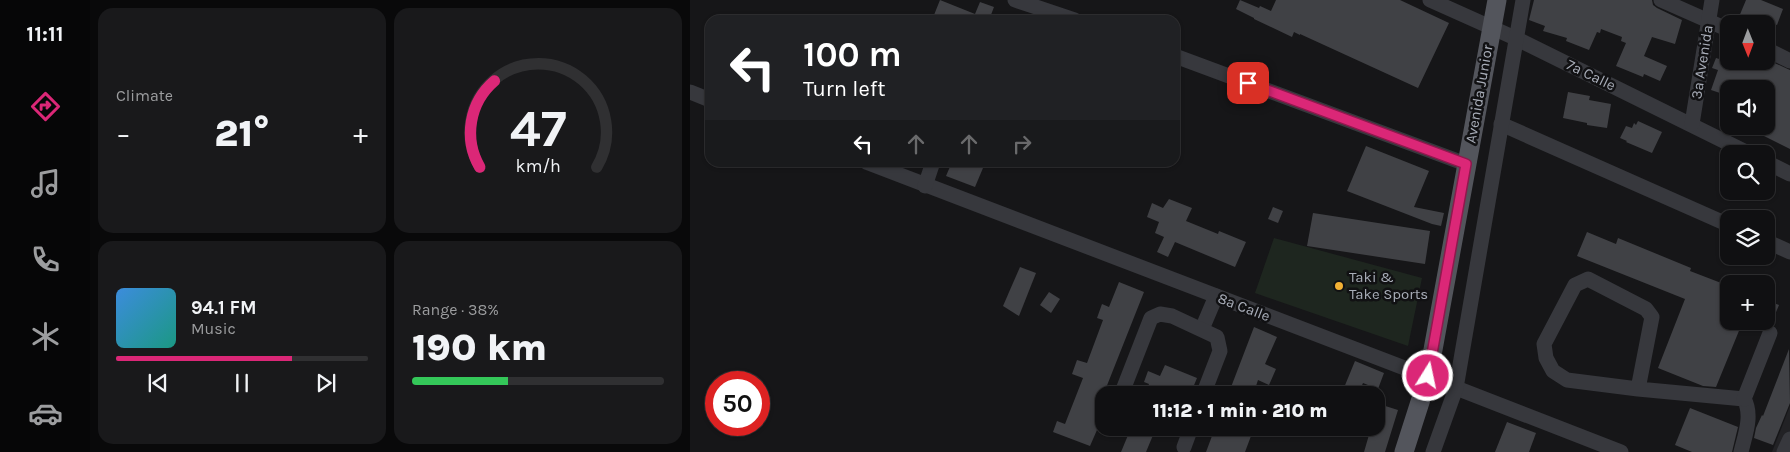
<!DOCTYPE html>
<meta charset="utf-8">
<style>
:root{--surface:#101012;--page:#19191b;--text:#f1f3f6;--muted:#9c9d9f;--line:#303032;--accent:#db2777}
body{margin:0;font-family:Karla,sans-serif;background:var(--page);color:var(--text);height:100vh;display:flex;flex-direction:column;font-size:19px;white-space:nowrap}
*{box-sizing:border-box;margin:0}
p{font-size:16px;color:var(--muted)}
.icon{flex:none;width:28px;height:28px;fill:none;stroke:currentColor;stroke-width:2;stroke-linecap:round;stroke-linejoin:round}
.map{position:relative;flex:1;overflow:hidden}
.side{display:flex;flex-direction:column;gap:8px;padding:8px;background:#09090a;width:600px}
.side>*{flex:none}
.guide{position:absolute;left:15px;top:15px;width:475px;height:152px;border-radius:15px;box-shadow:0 1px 4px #0004,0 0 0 1px var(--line);background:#202124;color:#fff;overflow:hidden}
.needle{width:32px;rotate:179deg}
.buttons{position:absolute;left:1030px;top:15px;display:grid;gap:10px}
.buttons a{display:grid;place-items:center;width:55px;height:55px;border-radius:10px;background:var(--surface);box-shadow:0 1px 4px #0004,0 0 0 1px var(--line);font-size:25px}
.speed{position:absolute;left:15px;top:371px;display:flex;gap:10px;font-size:25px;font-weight:700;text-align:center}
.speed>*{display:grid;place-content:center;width:65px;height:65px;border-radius:50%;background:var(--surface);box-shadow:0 1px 4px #0004,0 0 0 1px var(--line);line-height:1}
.speed .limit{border:8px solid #d22;background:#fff;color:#111}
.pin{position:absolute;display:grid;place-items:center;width:42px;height:42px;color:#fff;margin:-21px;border-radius:10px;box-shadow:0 2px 8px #0006}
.me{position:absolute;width:55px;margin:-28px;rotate:10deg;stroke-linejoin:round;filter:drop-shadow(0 0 4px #0008)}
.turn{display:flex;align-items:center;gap:18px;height:105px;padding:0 15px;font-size:22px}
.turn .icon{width:65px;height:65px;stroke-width:2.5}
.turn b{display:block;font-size:35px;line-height:42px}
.lanes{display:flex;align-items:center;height:48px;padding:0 15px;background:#0003;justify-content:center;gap:25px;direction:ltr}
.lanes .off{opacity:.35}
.big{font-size:38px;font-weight:800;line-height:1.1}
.side .tile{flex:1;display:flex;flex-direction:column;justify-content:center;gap:8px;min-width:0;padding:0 18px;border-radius:15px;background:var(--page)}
.side .dial{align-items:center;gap:0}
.dial svg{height:130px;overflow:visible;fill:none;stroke:var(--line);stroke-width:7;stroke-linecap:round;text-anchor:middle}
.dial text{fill:var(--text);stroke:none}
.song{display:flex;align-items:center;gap:15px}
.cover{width:60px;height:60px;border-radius:8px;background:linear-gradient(135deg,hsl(210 70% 55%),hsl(170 70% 35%))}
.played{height:5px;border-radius:2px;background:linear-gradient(90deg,var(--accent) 70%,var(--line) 70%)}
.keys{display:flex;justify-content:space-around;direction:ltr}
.heat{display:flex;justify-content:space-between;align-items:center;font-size:28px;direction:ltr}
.charge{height:8px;border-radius:4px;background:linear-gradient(90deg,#34c759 38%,var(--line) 0)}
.side .tiles{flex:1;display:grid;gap:8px;grid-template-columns:repeat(2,1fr)}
.trip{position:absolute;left:405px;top:386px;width:290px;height:50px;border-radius:15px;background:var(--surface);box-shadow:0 1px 4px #0004,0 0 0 1px var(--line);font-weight:800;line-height:50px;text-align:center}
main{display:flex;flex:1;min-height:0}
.dock{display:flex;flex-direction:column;width:90px;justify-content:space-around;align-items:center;background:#060607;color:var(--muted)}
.dock .icon{width:35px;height:35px}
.dock .current{color:var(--accent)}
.dock b{font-size:22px;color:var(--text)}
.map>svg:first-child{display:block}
</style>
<main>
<nav class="dock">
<b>11:11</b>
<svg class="icon current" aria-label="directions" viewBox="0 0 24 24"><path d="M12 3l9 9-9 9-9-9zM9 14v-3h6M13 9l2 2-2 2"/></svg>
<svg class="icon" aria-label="music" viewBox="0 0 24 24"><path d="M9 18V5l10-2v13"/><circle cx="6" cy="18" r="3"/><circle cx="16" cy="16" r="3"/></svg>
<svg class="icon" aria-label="phone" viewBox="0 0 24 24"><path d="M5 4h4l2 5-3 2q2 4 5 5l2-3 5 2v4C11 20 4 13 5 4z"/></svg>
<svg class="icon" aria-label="climate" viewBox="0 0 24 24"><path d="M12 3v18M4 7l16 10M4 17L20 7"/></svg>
<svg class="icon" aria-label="car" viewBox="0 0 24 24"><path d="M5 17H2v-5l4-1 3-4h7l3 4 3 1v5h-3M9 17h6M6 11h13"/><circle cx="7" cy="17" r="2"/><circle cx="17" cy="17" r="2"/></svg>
</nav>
<section class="side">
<div class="tiles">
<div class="tile"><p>Climate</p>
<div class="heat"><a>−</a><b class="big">21°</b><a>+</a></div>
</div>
<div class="tile dial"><svg viewBox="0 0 100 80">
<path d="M14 69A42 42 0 1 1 86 69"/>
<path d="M14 69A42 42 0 0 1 23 16" stroke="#db2777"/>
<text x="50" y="56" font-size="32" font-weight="700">47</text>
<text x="50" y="72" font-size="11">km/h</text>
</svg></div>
<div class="tile">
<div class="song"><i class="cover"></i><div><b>94.1 FM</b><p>Music</p></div></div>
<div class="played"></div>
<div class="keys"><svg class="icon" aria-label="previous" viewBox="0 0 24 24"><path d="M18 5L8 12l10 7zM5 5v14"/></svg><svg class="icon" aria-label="pause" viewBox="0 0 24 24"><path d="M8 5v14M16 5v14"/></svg><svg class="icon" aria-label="next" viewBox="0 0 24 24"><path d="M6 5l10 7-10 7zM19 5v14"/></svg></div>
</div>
<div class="tile"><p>Range · 38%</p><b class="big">190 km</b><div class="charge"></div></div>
</div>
</section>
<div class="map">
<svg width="1100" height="452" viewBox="0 0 1100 452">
<rect width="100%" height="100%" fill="#161618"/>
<path fill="#222225" d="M1100 406V452H1082Z"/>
<path fill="#1e261f" d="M584 238 732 278 718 346 565 293Z"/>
<g fill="#404145">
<path d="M250 0 285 14 290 2 304 7 299 20H242Z"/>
<path d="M550 0 569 8 570 6 581 11 586 0H710L759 23 728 88 610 34V35L604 32 602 37 564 19V18L546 9Z"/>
<path d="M844 0H962L963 5 967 8 992 20 985 44 962 37 954 56 977 66 970 81 954 74 953 77 926 66 936 43 931 41 932 37 911 29 910 33 907 32 899 50 876 41 877 38 853 31 855 26 839 20Z"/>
<path d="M1056 0H1071L1093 9 1087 25 1079 22 1078 24H1046Z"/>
<path d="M1026 58 1036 61H1080L1100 70V149L1054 126H1076V89H1039V96L1021 90 1028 70 1022 68Z"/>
<path d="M878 92 900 96 899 100 921 104 917 128 897 125V123L873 118Z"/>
<path d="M948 121 972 132 962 153 936 142 937 141 930 138 936 126 942 128 944 123 946 125Z"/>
<path d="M676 146 739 171 724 207 754 213 751 226 742 224 657 191Z"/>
<path d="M262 162H279L293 168 285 187 256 176Z"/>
<path d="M479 199 502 208 496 221 528 234 529 231 556 242 545 267 485 242 478 257 467 252 474 237 465 233 469 222 457 217 462 203 473 208Z"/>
<path d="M583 207 593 211 588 223 578 219Z"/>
<path d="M623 213 740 231 735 264 617 246Z"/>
<path d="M897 232 926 244 928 238 1001 268 1000 271 1039 286V321H1053L1026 387 1013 386 968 368 995 299 887 256Z"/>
<path d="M330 267 346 273 329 316 313 306Z"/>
<path d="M429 282 454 292 414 393V434L407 430 400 446 363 432 367 421 375 424 393 378 382 374 387 360 397 363 413 320 407 318 412 304 419 307Z"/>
<path d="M359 292 370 299 361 313 350 305Z"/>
<path d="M1076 300 1089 305 1081 324 1076 325Z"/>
<path d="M564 327 587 337 575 364 586 369 579 385 568 380 563 395H538Z"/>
<path d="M1099 349 1100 403 1083 445 1064 438 1066 428 1072 415 1073 416Z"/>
<path d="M665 361 694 373 688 389 673 383 668 395H651Z"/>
<path d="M475 365 507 378 500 395H455L459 384 454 382 458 371 470 376Z"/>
<path d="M689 404 708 410 695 452H674L681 428H686V411Z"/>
<path d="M1000 408 1048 427 1042 452H1002L985 445Z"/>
<path d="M817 422 846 433 839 452H805Z"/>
<path d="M441 428H466L456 452H431Z"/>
<path d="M525 428H564L555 452H516Z"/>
</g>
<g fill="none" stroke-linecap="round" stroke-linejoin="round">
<g stroke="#37383d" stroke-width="15">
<path d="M325 0 385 20"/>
<path d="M740 0 825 38 1060 154"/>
<path d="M971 0 1039 30"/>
<path d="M1076 49 1100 61"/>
<path d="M485 56 776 164"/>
<path d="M0 92 20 100"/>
<path d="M811 124 1039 225"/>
<path d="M1002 124 1022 0"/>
<path d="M176 162 738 377 931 452"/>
<path d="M1076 162 1100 174"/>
<path d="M235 186 243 162"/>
<path d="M1076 241 1100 252"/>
<path d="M512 329 526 296"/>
<path d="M948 389 877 380 863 371 856 358 854 344 885 285 898 279 956 309 962 317 948 389 1054 399C1063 415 1055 435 1051 452"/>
<path d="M431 395 461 318 470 314 482 316 527 337 530 351 513 395"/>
<path d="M1054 399 1080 333"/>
<path d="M494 447 501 428"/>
<path d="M743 452 766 388 833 0"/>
<path d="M1094 452 1100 439"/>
</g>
<path stroke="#53555c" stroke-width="19" d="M714 452 738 377 807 0"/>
</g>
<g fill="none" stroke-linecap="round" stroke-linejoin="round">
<defs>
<path id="route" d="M558 83 776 164 738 376"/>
</defs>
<use href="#route" stroke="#8e194d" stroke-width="12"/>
<use href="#route" stroke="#db2777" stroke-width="9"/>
</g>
<circle fill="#f2b134" stroke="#111113" stroke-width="2" cx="649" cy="286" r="5"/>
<g text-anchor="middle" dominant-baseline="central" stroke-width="5" stroke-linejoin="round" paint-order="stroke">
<g font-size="15" fill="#a8adb8" stroke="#111113">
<text transform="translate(1012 62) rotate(-81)">3a Avenida</text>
<text transform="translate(901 75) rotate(26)">7a Calle</text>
<text transform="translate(789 94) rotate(-80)">Avenida Junior</text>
<text transform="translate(554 307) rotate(21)">8a Calle</text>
</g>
<g font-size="15" fill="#a8adb8" stroke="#111113" text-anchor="start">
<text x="659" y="277">Taki &amp;<tspan x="659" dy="17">Take Sports</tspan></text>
</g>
</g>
</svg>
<div class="buttons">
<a><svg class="needle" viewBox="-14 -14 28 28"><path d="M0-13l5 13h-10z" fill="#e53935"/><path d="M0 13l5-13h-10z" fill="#9c9d9f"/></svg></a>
<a><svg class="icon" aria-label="sound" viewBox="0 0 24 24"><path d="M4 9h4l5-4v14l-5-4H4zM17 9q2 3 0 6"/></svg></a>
<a><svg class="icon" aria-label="search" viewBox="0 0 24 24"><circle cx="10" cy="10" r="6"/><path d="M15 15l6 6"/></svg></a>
<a><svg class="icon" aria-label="layers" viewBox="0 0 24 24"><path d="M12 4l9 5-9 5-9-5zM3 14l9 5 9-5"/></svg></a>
<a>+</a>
</div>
<div class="speed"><div class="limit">50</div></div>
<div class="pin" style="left:558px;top:83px;background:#d93025"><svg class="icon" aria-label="arrive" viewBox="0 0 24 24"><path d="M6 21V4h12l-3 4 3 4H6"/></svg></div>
<svg class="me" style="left:738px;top:376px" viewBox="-20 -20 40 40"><circle r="17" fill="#db2777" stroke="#fff" stroke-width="3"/><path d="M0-11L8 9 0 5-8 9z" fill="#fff"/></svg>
<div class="trip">11:12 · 1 min · 210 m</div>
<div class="guide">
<div class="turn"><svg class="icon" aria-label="left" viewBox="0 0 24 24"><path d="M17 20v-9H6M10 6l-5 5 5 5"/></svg><div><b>100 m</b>Turn left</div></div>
<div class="lanes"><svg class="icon" aria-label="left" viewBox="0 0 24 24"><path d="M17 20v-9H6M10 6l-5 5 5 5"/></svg><svg class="icon off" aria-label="ahead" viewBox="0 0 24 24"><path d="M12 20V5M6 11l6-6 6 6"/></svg><svg class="icon off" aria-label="ahead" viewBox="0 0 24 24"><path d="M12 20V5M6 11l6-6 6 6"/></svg><svg class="icon off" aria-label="right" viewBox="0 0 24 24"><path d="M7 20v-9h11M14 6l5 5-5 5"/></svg></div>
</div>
</div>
</main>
